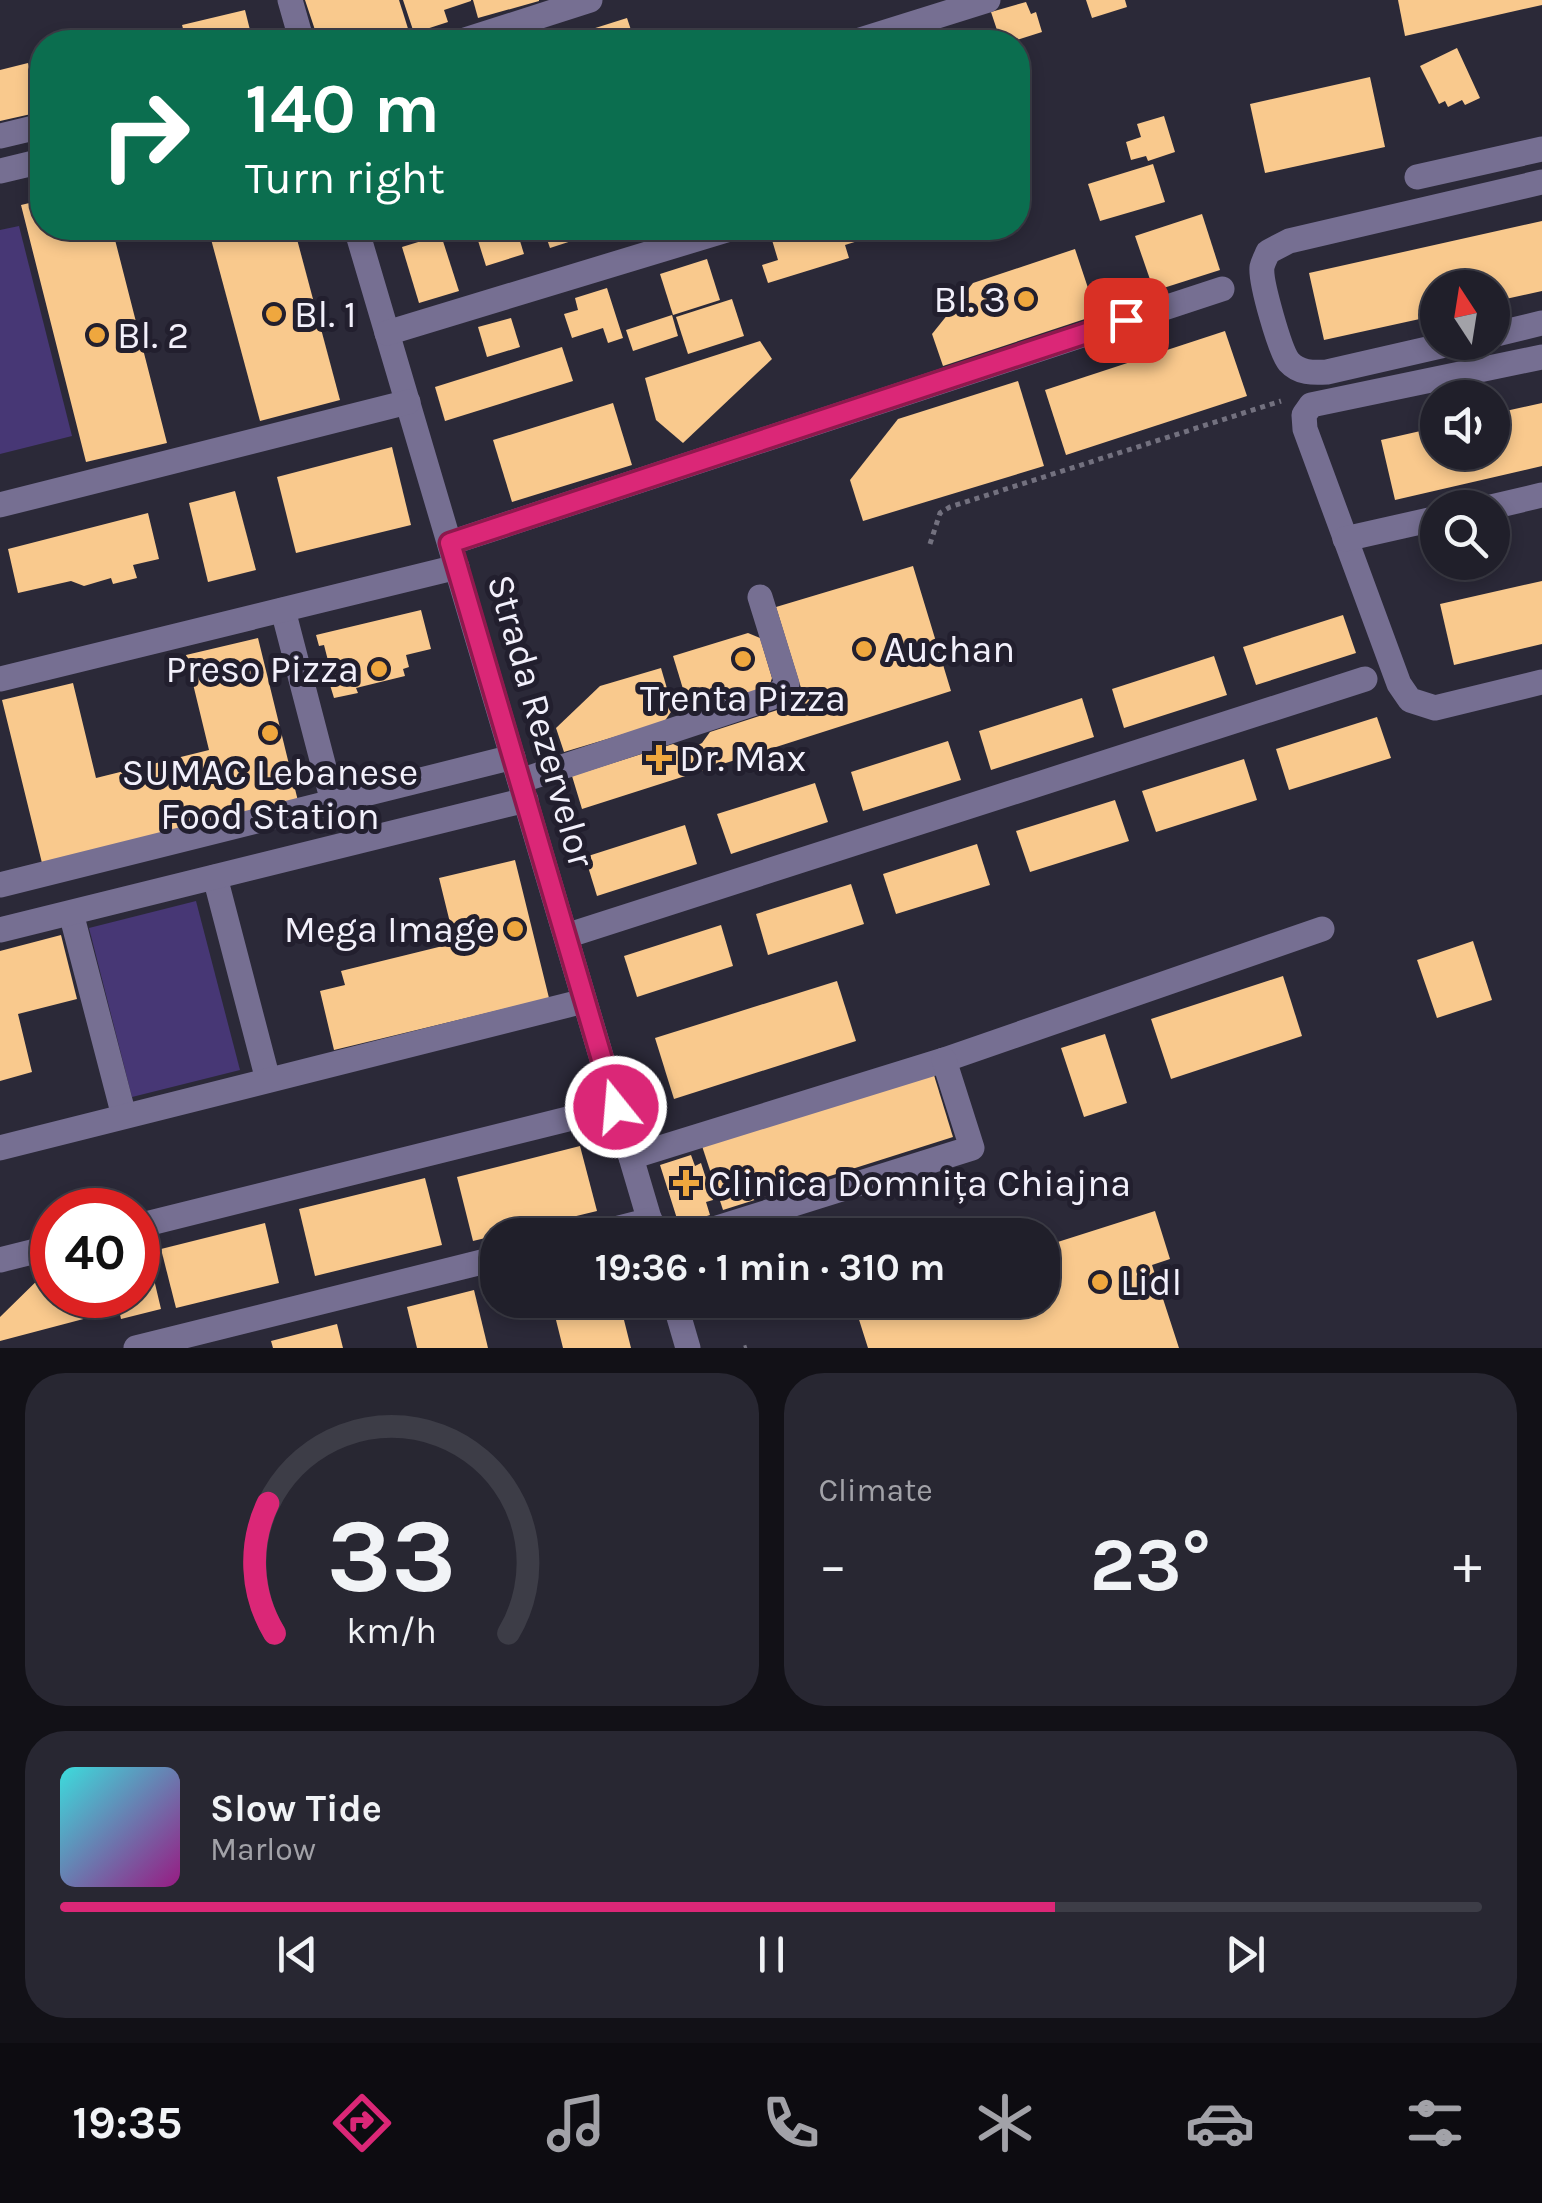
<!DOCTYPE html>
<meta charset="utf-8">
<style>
:root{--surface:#201f2a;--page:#282732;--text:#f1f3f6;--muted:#a2a2a8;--line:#3d3d47;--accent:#db2777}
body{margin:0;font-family:Karla,sans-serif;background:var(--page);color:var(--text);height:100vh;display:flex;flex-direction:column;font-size:38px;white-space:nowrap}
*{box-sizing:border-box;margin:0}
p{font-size:32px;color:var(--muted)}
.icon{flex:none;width:55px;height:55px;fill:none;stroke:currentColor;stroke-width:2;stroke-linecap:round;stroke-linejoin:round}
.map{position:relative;height:1348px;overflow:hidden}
.details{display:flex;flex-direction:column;gap:25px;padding:25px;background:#121117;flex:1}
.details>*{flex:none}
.guide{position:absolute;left:30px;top:30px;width:1000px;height:210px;border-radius:40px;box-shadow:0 5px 15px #0003,0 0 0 2px var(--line);background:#0b6e4f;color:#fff;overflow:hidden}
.needle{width:65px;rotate:348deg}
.buttons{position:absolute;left:1420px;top:270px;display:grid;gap:20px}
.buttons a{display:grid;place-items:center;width:90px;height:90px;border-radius:50%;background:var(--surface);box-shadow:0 5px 15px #0003,0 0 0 2px var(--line);font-size:50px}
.speed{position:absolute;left:30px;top:1188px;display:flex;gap:20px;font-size:50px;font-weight:700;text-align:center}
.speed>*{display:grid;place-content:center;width:130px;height:130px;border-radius:50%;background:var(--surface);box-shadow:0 5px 15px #0003,0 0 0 2px var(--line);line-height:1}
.speed .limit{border:15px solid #d22;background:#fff;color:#111}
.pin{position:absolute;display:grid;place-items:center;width:85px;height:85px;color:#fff;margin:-42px;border-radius:20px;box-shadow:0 5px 15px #0006}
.me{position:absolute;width:110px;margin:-55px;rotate:343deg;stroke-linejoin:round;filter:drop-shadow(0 0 8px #0008)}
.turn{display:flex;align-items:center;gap:35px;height:210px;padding:0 50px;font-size:45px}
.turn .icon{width:130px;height:130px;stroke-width:2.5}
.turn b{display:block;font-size:70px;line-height:85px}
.big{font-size:75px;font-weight:700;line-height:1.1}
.details .card{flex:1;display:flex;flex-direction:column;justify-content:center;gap:15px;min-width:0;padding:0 35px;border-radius:40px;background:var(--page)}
.details .dial{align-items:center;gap:0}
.dial svg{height:260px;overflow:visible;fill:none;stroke:var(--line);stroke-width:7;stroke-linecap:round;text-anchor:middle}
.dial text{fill:var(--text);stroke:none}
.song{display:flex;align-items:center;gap:30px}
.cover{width:120px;height:120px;border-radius:15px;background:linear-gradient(135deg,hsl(180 70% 55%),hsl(310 70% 35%))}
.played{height:10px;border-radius:5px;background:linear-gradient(90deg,var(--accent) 70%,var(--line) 70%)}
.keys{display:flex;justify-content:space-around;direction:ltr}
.heat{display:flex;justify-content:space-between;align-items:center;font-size:55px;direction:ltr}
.details .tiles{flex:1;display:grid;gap:25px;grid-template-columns:1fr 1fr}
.card:last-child{grid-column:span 2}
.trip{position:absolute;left:480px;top:1218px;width:580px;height:100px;border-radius:40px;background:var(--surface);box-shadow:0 5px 15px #0003,0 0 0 2px var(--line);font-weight:700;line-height:100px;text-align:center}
.menu{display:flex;height:160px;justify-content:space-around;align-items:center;background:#0d0c11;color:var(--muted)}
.menu .icon{width:70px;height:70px}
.menu .active{color:var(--accent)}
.menu b{font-size:45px;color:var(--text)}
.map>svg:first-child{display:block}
</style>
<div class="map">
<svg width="1542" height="1348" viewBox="0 0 1542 1348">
<rect width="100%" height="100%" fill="#2b2938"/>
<g fill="#473775">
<path d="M19 226 72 436 0 454V230Z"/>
<path d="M196 901 240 1070 132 1097 89 928Z"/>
</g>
<g fill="#f9c98d">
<path d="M305 0H399L411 38 398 42H319Z"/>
<path d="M403 0H471V1L444 10 448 22 414 33Z"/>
<path d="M473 0H539V1L478 18Z"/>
<path d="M1086 0H1125L1127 7 1092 18Z"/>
<path d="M1398 0H1542V5L1405 36Z"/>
<path d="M1026 2 1031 14 1036 12 1042 32 1010 42H1001L991 12Z"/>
<path d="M245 10 253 42H187L182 25Z"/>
<path d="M627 18 635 42H551Z"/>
<path d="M158 31 160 42H118V41Z"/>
<path d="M1457 48 1480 98 1465 105 1462 100 1448 107 1445 101 1439 104 1420 66Z"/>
<path d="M28 63 40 112 0 121V70Z"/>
<path d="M1370 77 1385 147 1265 173 1250 104Z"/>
<path d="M1164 116 1175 152 1148 161 1146 156 1131 160 1126 142 1141 137 1137 124Z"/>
<path d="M1153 164 1165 202 1100 221 1088 184Z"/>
<path d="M42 200V228H112L167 443 86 462 21 205Z"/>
<path d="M1202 214 1220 270 1154 291 1135 236Z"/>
<path d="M1542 221V291L1492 302V288H1438V315L1324 340 1309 273Z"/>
<path d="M208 228H294L340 400 260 421Z"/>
<path d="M474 228H516L524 254 486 266Z"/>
<path d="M543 228H588L590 235 550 248Z"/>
<path d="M811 228H857L861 240 845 245 849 258 768 283 762 265 778 260 772 240Z"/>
<path d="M441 235 459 291 419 303 402 247Z"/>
<path d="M1075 249 1097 315 943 366 932 334 973 283Z"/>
<path d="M707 259 720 300 673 315 660 274Z"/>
<path d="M607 288 623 338 608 343 603 328 572 338 564 314 578 310 575 298Z"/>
<path d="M732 299 744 336 688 354 676 317Z"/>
<path d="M672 315 678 336 633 351 626 330Z"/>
<path d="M511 318 520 347 487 357 478 327Z"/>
<path d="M1225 331 1247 396 1066 455 1045 390Z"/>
<path d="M760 341 772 359 683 443 656 420 645 378Z"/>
<path d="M562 347 573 381 445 421 435 387Z"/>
<path d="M1018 381 1044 466 863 521 850 480 898 419Z"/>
<path d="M613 403 632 465 512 502 493 440Z"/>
<path d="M1542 403V466L1395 500 1381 440 1438 427V452H1492V414Z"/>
<path d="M392 447 411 525 296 553 277 477Z"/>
<path d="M235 491 256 570 208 582 189 503Z"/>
<path d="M148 513 159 559 133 565 137 578 113 584 111 578 84 586 71 581 18 593 8 549Z"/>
<path d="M913 566 951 691 582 809 572 776 673 744 684 749 692 748 702 743 710 732 805 701 776 607Z"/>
<path d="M1542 581V644L1454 665 1440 604Z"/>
<path d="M421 610 431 649 406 655 409 667 403 669 405 676 356 688 358 693 334 698 330 685 334 684 324 645 319 646 316 635Z"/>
<path d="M1343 615 1356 653 1256 685 1243 647Z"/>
<path d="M748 633 760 638 772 678 768 690 701 710 687 702 673 656Z"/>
<path d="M258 638 298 801 42 863 2 700 73 683 96 778 209 750 186 655Z"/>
<path d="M1214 656 1227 695 1124 728 1112 689Z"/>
<path d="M661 668 673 709 664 722 564 752 556 728 600 686Z"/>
<path d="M1082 698 1094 737 991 770 979 731Z"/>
<path d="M1377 717 1391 758 1289 790 1276 749Z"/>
<path d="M948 741 961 780 863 811 851 772Z"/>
<path d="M1244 759 1257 800 1156 832 1142 791Z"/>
<path d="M815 783 828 822 731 854 717 814Z"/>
<path d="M1115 800 1129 841 1030 872 1016 831Z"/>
<path d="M685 825 697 864 597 896 585 857Z"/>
<path d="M977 844 990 885 896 914 883 874Z"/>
<path d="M515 860 549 998 334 1050 320 991 345 985 341 971 455 943 439 878Z"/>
<path d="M851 884 864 924 768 955 756 914Z"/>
<path d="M721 925 733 966 637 997 624 956Z"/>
<path d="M61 935 77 999 18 1014 32 1072 0 1081V951Z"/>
<path d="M1473 941 1492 1000 1437 1018 1417 960Z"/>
<path d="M1283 976 1302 1036 1171 1079 1151 1019Z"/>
<path d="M837 981 856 1041 674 1099 655 1038Z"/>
<path d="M1105 1034 1127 1103 1084 1117 1061 1048Z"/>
<path d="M933 1072 953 1137 723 1210 702 1146Z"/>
<path d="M580 1146 597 1211 473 1241 457 1177Z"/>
<path d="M691 1155 695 1166 701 1163 713 1200 706 1202 710 1215 679 1225 660 1165Z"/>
<path d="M425 1178 442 1245 315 1276 299 1209Z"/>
<path d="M1155 1211 1170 1259 1152 1265 1179 1348H868L855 1307 878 1300H1042V1247Z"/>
<path d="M265 1223 279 1283 176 1308 161 1249Z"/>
<path d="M52 1266V1295H105L110 1312 0 1341V1317Z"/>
<path d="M152 1271 161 1309 121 1319 116 1295H138V1274Z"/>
<path d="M474 1290 488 1348H417L407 1307Z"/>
<path d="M551 1300H619L631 1348H563Z"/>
<path d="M337 1324 343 1348H273L271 1341Z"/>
</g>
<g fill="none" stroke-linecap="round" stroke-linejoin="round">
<g stroke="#73717f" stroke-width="5" stroke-dasharray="5 5" stroke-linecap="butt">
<path d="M930 544 940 513 950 507 1281 401"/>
<path d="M744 1348 747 1347"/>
</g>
<g stroke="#766f92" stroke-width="25">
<path d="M290 0 302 42"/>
<path d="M459 42 590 0"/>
<path d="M854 42 988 0"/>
<path d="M0 136 42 126"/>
<path d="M0 171 42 161"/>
<path d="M1417 177 1542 149"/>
<path d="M356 228 654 1235"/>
<path d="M387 333 733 228"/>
<path d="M1492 335 1542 323"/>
<path d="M1458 342 1327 372C1313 373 1299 373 1289 362 1280 351 1260 281 1262 267 1263 262 1266 257 1268 252L1289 241 1542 182"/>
<path d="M1542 357 1311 405 1304 415 1305 429 1399 684 1410 700 1435 708 1542 682"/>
<path d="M0 505 408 402"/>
<path d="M1487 508 1542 495"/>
<path d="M1345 539 1438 518"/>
<path d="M450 543 1222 289"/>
<path d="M283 610 333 802"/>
<path d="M0 679 457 567"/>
<path d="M520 781 770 698 782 690 787 684 760 597"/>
<path d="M215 877 268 1080"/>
<path d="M0 885 513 757"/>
<path d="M71 913 124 1116"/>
<path d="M0 930 526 800"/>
<path d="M566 936 1365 679"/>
<path d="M0 1148 584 1001"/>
<path d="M631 1157 944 1060 1322 929"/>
<path d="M138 1226 616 1107"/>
<path d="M591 1235 650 1220"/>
<path d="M695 1235 972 1148 944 1060"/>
<path d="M0 1260 52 1247"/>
<path d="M674 1300 688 1348"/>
<path d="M136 1348 498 1258"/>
</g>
</g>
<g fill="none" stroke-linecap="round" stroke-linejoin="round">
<defs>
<path id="route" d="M616 1107 450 543 1126 320"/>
</defs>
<use href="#route" stroke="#8e194d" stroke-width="25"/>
<use href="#route" stroke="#db2777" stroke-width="18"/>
</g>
<g fill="#efa73e" stroke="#221f2e" stroke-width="4">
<circle cx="1026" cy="299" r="10"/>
<circle cx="274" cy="314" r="10"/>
<circle cx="97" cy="335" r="10"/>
<circle cx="864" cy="649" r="10"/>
<circle cx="743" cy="659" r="10"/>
<circle cx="379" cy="669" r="10"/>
<circle cx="270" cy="733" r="10"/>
<path d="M654 743h10v10h10v10h-10v10h-10v-10h-10v-10h10z"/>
<circle cx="515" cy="929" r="10"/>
<path d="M681 1168h10v10h10v10h-10v10h-10v-10h-10v-10h10z"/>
<circle cx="1100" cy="1282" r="10"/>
</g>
<g text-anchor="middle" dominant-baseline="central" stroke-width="10" stroke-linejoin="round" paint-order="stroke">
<g font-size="38" fill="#f2f0fb" stroke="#221f2e" text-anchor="start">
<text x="1006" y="299" text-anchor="end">Bl. 3</text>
<text x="294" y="314">Bl. 1</text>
<text x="117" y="335">Bl. 2</text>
<text x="884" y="649">Auchan</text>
<text x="359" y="669" text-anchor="end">Preso Pizza</text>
<text x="743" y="698" text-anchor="middle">Trenta Pizza</text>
<text x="679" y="758">Dr. Max</text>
<text x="270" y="772" text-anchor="middle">SUMAC Lebanese<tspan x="270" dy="44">Food Station</tspan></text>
<text x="495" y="929" text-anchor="end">Mega Image</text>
<text x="708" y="1183">Clinica Domnița Chiajna</text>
<text x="1120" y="1282">Lidl</text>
</g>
<g font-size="38" fill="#f2f0fb" stroke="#221f2e">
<text transform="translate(541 721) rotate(74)">Strada Rezervelor</text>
</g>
</g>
</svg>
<div class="buttons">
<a><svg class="needle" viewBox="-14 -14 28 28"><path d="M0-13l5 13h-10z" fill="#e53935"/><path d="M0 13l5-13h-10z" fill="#a2a2a8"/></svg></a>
<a><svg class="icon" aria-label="sound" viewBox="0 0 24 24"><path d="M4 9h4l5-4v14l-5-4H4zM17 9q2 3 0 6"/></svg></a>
<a><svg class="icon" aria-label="search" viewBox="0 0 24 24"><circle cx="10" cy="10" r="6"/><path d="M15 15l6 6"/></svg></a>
</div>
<div class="speed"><div class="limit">40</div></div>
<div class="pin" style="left:1126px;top:320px;background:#d93025"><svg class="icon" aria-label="arrive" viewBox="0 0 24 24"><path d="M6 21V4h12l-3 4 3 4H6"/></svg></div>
<svg class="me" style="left:616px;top:1107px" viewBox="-20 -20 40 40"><circle r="17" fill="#db2777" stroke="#fff" stroke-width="3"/><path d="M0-11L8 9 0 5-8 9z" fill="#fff"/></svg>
<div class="trip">19:36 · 1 min · 310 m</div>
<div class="guide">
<div class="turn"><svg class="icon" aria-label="right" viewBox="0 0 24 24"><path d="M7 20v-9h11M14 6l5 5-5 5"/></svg><div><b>140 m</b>Turn right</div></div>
</div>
</div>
<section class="details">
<div class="tiles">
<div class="card dial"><svg viewBox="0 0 100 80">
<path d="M14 69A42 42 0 1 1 86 69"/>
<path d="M14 69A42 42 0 0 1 12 29" stroke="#db2777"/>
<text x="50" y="56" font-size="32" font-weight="700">33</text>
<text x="50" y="72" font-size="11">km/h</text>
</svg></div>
<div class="card"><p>Climate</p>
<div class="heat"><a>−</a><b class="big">23°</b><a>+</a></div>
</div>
<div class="card">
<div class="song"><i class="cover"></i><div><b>Slow Tide</b><p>Marlow</p></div></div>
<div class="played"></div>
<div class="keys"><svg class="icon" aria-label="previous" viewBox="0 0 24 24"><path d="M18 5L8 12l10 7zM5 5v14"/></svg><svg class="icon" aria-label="pause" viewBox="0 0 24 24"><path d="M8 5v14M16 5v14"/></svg><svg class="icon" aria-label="next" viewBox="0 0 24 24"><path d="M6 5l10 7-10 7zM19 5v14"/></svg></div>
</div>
</div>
</section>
<nav class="menu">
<b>19:35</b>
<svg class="icon active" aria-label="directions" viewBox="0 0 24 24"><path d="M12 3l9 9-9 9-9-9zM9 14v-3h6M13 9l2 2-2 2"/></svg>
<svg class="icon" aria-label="music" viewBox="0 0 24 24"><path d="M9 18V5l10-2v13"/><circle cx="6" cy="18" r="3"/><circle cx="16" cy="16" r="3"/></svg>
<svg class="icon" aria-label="phone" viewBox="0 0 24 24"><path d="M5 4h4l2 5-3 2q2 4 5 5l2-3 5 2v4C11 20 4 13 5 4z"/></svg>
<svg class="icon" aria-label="climate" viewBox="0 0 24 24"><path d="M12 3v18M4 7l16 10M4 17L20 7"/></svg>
<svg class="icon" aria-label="car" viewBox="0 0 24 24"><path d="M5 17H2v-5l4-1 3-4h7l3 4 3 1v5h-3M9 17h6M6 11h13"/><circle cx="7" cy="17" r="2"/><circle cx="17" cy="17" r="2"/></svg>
<svg class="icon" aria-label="filters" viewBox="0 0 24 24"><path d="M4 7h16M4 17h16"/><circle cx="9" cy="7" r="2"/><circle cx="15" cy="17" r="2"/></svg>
</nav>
